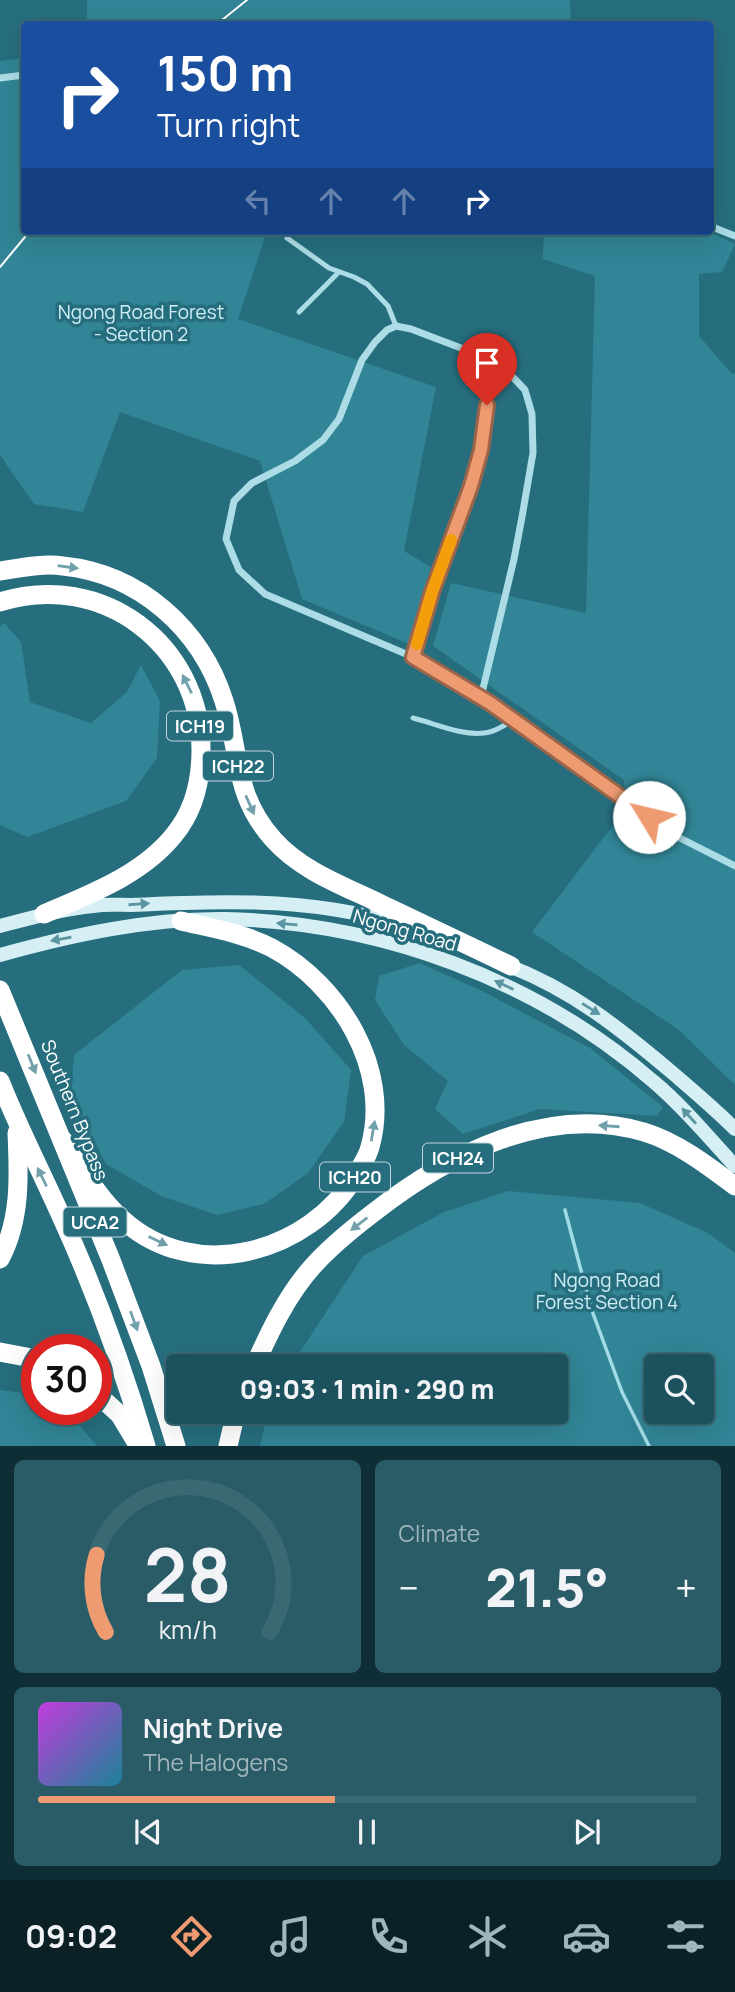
<!DOCTYPE html>
<meta charset="utf-8">
<style>
:root{--surface:#1c525e;--page:#295c67;--text:#f1f3f6;--muted:#a0b6bc;--line:#3a6973;--accent:#ee9b72}
body{margin:0;font-family:Manrope,sans-serif;background:var(--page);color:var(--text);height:100vh;display:flex;flex-direction:column;font-size:26px;white-space:nowrap}
*{box-sizing:border-box;margin:0}
p{font-size:23px;color:var(--muted)}
.icon{flex:none;width:38px;height:38px;fill:none;stroke:currentColor;stroke-width:2;stroke-linecap:round;stroke-linejoin:round}
.map{position:relative;height:1446px;overflow:hidden}
.sheet{display:flex;flex-direction:column;gap:14px;padding:14px;background:#0f2d34;flex:1}
.sheet>*{flex:none}
.hud{position:absolute;left:21px;top:21px;width:693px;height:214px;border-radius:7px;box-shadow:0 7px 28px #0002,0 0 0 2px var(--line);background:#1a4fa0;color:#fff;overflow:hidden}
.controls{position:absolute;left:644px;top:1354px;display:grid;gap:14px}
.controls a{display:grid;place-items:center;width:70px;height:70px;border-radius:7px;background:var(--surface);box-shadow:0 7px 28px #0002,0 0 0 2px var(--line);font-size:35px}
.speed{position:absolute;left:21px;top:1334px;display:flex;gap:14px;font-size:35px;font-weight:700;text-align:center}
.speed>*{display:grid;place-content:center;width:91px;height:91px;border-radius:50%;background:var(--surface);box-shadow:0 7px 28px #0002,0 0 0 2px var(--line);line-height:1}
.speed .limit{border:10px solid #d22;background:#fff;color:#111}
.pin{position:absolute;display:grid;place-items:center;width:60px;height:60px;color:#fff;margin:-72px -30px;border-radius:50% 50% 50% 0;rotate:-45deg;box-shadow:0 0 7px #0007}
.pin .icon{rotate:45deg}
.me{position:absolute;width:77px;margin:-38px;rotate:306deg;stroke-linejoin:round;filter:drop-shadow(0 0 5px #0008)}
.turn{display:flex;align-items:center;gap:24px;height:147px;padding:0 21px;font-size:32px}
.turn .icon{width:91px;height:91px;stroke-width:2.5}
.turn b{display:block;font-size:49px;line-height:60px}
.lanes{display:flex;align-items:center;height:66px;padding:0 21px;background:#0003;justify-content:center;gap:35px;direction:ltr}
.lanes .off{opacity:.35}
.big{font-size:52px;font-weight:800;line-height:1.1}
.sheet .tile{flex:1;display:flex;flex-direction:column;justify-content:center;gap:10px;min-width:0;padding:0 24px;border-radius:10px;background:var(--page)}
.sheet .dial{align-items:center;gap:0}
.dial svg{height:182px;overflow:visible;fill:none;stroke:var(--line);stroke-width:7;stroke-linecap:round;text-anchor:middle}
.dial text{fill:var(--text);stroke:none}
.song{display:flex;align-items:center;gap:21px}
.cover{width:84px;height:84px;border-radius:10px;background:linear-gradient(135deg,hsl(290 70% 55%),hsl(190 70% 35%))}
.played{height:7px;border-radius:4px;background:linear-gradient(90deg,var(--accent) 45%,var(--line) 45%)}
.keys{display:flex;justify-content:space-around;direction:ltr}
.heat{display:flex;justify-content:space-between;align-items:center;font-size:38px;direction:ltr}
.sheet .tiles{flex:1;display:grid;gap:14px;grid-template-columns:1fr 1fr}
.tile:last-child{grid-column:span 2}
.trip{position:absolute;left:166px;top:1354px;width:402px;height:70px;border-radius:7px;background:var(--surface);box-shadow:0 7px 28px #0002,0 0 0 2px var(--line);font-weight:800;line-height:70px;text-align:center}
.menu{display:flex;height:112px;justify-content:space-around;align-items:center;background:#0b2126;color:var(--muted)}
.menu .icon{width:49px;height:49px}
.menu .on{color:var(--accent)}
.menu b{font-size:32px;color:var(--text)}
.map>svg:first-child{display:block}
</style>
<div class="map">
<svg width="735" height="1446" viewBox="0 0 735 1446">
<rect width="100%" height="100%" fill="#266e7e"/>
<g fill="#318596" fill-rule="evenodd">
<path d="M87 0H570L571 24H87Z"/>
<path d="M24 58V231H267L238 319 436 387 404 551 431 567 409 644 302 599 260 461 120 412 83 512 34 504 0 455V61Z"/>
<path d="M544 231H707L735 244 722 272 699 274V336L731 373 735 374V1085L679 1030 532 932 626 808 624 780 433 646 451 583 586 613 595 276 543 259Z"/>
<path d="M4 623 21 642 30 702 91 723 127 692 141 665 160 701 157 758 126 801 27 837 0 825V627Z"/>
<path d="M420 963 482 991 590 1048 663 1107 657 1116 540 1109 463 1134 435 1109 448 1081 404 1045 375 1000 379 976Z"/>
<path d="M239 965 305 1018 351 1070 344 1122 308 1173 264 1204 217 1215 161 1196 106 1164 71 1096 74 1055 182 970Z"/>
<path d="M508 1191 640 1203 708 1233 735 1253V1446H260L268 1412H556V1367H290L363 1256 444 1212ZM656 1367H702V1412H656Z"/>
<path d="M0 1390 31 1394 37 1397V1409C71 1409 76 1422 97 1446H0Z"/>
</g>
<g fill="none" stroke-linecap="round" stroke-linejoin="round">
<path stroke="#a1dbe6" stroke-width="3.5" d="M565 1210 591 1308 622 1392 649 1446"/>
<g stroke="#acdce5" stroke-width="5">
<path d="M287 238 329 268 354 277 367 284 388 306 396 326"/>
<path d="M299 312 339 272"/>
<path d="M413 657 432 592 471 486 481 450 490 382"/>
<path d="M413 718C434 723 462 736 484 733 495 732 505 725 514 719"/>
</g>
<g stroke="#acdce5" stroke-width="7">
<path d="M0 78 24 75"/>
<path d="M710 226 735 236"/>
<path d="M481 697 514 559 522 517 533 453 532 414 525 390 507 371 482 356 411 329 396 326 387 330 375 342 362 360 339 419 323 440 295 461 252 483 234 501 226 539 239 570 265 594 413 657 458 682 546 741 670 833 735 866"/>
</g>
<g stroke="#d6eff5" stroke-width="14">
<path d="M0 926C31 918 62 909 93 906 106 904 118 905 131 905 230 900 324 897 420 931"/>
<path d="M0 955C72 935 150 918 225 919 380 922 537 980 654 1082 684 1107 709 1138 735 1166"/>
<path d="M504 964C571 989 621 1029 675 1075 696 1093 716 1110 735 1129"/>
</g>
<g stroke="#fff" stroke-width="19">
<path d="M0 571C20 568 43 563 63 566 140 574 201 629 224 701 241 754 233 794 273 839 301 871 344 886 381 904 425 925 468 945 511 966"/>
<path d="M0 602C101 570 201 644 201 750 201 780 194 811 174 835 142 875 90 894 44 914"/>
<path d="M0 990 111 1260 151 1366 176 1446"/>
<path d="M0 1081C18 1127 41 1171 61 1216 95 1290 123 1368 146 1446"/>
<path d="M63 1140C81 1167 98 1198 123 1220 195 1285 309 1253 356 1175 361 1166 368 1156 370 1147 392 1069 339 984 272 948 243 933 211 928 181 921"/>
<path d="M0 1259C21 1220 19 1176 17 1133"/>
<path d="M0 1352 37 1359"/>
<path d="M254 1367C270 1331 287 1295 313 1266 331 1246 352 1229 373 1213 447 1155 547 1103 644 1132 677 1142 707 1165 735 1186"/>
<path d="M96 1393 120 1415 138 1445"/>
<path d="M228 1446 236 1412"/>
</g>
<g stroke="#fff" stroke-width="2">
<path d="M217 24 247 0"/>
<path d="M0 267 30 231"/>
</g>
</g>
<defs><path id="oneway-solid" d="M-6-.8H1V-3.2L6.5 0L1 3.2V.8H-6Z" transform="scale(1.75)"/></defs>
<g fill="#72a1ab">
<use href="#oneway-solid" transform="translate(68 567) rotate(8)"/>
<use href="#oneway-solid" transform="translate(187 684) rotate(-116)"/>
<use href="#oneway-solid" transform="translate(250 805) rotate(66)"/>
<use href="#oneway-solid" transform="translate(32 1064) rotate(68)"/>
<use href="#oneway-solid" transform="translate(609 1126) rotate(-176)"/>
<use href="#oneway-solid" transform="translate(373 1131) rotate(-80)"/>
<use href="#oneway-solid" transform="translate(42 1177) rotate(-116)"/>
<use href="#oneway-solid" transform="translate(359 1224) rotate(142)"/>
<use href="#oneway-solid" transform="translate(158 1241) rotate(25)"/>
<use href="#oneway-solid" transform="translate(134 1321) rotate(70)"/>
</g>
<g fill="#5b95a2">
<use href="#oneway-solid" transform="translate(139 904) rotate(-4)"/>
<use href="#oneway-solid" transform="translate(287 924) rotate(-175)"/>
<use href="#oneway-solid" transform="translate(61 939) rotate(170)"/>
<use href="#oneway-solid" transform="translate(504 985) rotate(-155)"/>
<use href="#oneway-solid" transform="translate(591 1009) rotate(32)"/>
<use href="#oneway-solid" transform="translate(689 1116) rotate(-132)"/>
</g>
<g fill="none" stroke-linecap="round" stroke-linejoin="round">
<defs>
<path id="route" d="M487 405 481 450 471 486 432 592 413 657 490 703 649 817"/>
</defs>
<use href="#route" stroke="#9b654a" stroke-width="18"/>
<use href="#route" stroke="#ee9b72" stroke-width="12"/>
<path stroke="#f59e0b" stroke-width="12" d="M417 644 432 592 451 540"/>
</g>
<g text-anchor="middle" dominant-baseline="central" stroke-width="7" stroke-linejoin="round" paint-order="stroke">
<g fill="#266e7e" stroke="#bed4d8" stroke-width="2">
<rect x="167" y="711.5" width="66" height="29" rx="5"/>
<rect x="203" y="751.5" width="70" height="29" rx="5"/>
<rect x="423" y="1143.5" width="70" height="29" rx="5"/>
<rect x="320" y="1162.5" width="70" height="29" rx="5"/>
<rect x="63.5" y="1207.5" width="63" height="29" rx="5"/>
</g>
<g font-size="18" font-weight="bold" fill="#fff">
<text x="200" y="726">ICH19</text>
<text x="238" y="766">ICH22</text>
<text x="458" y="1158">ICH24</text>
<text x="355" y="1177">ICH20</text>
<text x="95" y="1222">UCA2</text>
</g>
<g font-size="19" fill="#cfeef4" stroke="#266e7e">
<text x="141" y="312">Ngong Road Forest<tspan x="141" dy="22">- Section 2</tspan></text>
<text x="607" y="1280">Ngong Road<tspan x="607" dy="22">Forest Section 4</tspan></text>
</g>
<g font-size="19" fill="#fff" stroke="#266e7e">
<text transform="translate(405 930) rotate(16)">Ngong Road</text>
<text transform="translate(75 1110) rotate(68)">Southern Bypass</text>
</g>
</g>
</svg>
<div class="controls">
<a><svg class="icon" aria-label="search" viewBox="0 0 24 24"><circle cx="10" cy="10" r="6"/><path d="M15 15l6 6"/></svg></a>
</div>
<div class="speed"><div class="limit">30</div></div>
<div class="pin" style="left:487px;top:405px;background:#d93025"><svg class="icon" aria-label="arrive" viewBox="0 0 24 24"><path d="M6 21V4h12l-3 4 3 4H6"/></svg></div>
<svg class="me" style="left:649px;top:817px" viewBox="-20 -20 40 40"><circle r="19" fill="#fff"/><path d="M0-13L10 11 0 6-10 11z" fill="#ee9b72"/></svg>
<div class="trip">09:03 · 1 min · 290 m</div>
<div class="hud">
<div class="turn"><svg class="icon" aria-label="right" viewBox="0 0 24 24"><path d="M7 20v-9h11M14 6l5 5-5 5"/></svg><div><b>150 m</b>Turn right</div></div>
<div class="lanes"><svg class="icon off" aria-label="left" viewBox="0 0 24 24"><path d="M17 20v-9H6M10 6l-5 5 5 5"/></svg><svg class="icon off" aria-label="ahead" viewBox="0 0 24 24"><path d="M12 20V5M6 11l6-6 6 6"/></svg><svg class="icon off" aria-label="ahead" viewBox="0 0 24 24"><path d="M12 20V5M6 11l6-6 6 6"/></svg><svg class="icon" aria-label="right" viewBox="0 0 24 24"><path d="M7 20v-9h11M14 6l5 5-5 5"/></svg></div>
</div>
</div>
<section class="sheet">
<div class="tiles">
<div class="tile dial"><svg viewBox="0 0 100 80">
<path d="M14 69A42 42 0 1 1 86 69"/>
<path d="M14 69A42 42 0 0 1 10 35" stroke="#ee9b72"/>
<text x="50" y="56" font-size="32" font-weight="700">28</text>
<text x="50" y="72" font-size="11">km/h</text>
</svg></div>
<div class="tile"><p>Climate</p>
<div class="heat"><a>−</a><b class="big">21.5°</b><a>+</a></div>
</div>
<div class="tile">
<div class="song"><i class="cover"></i><div><b>Night Drive</b><p>The Halogens</p></div></div>
<div class="played"></div>
<div class="keys"><svg class="icon" aria-label="previous" viewBox="0 0 24 24"><path d="M18 5L8 12l10 7zM5 5v14"/></svg><svg class="icon" aria-label="pause" viewBox="0 0 24 24"><path d="M8 5v14M16 5v14"/></svg><svg class="icon" aria-label="next" viewBox="0 0 24 24"><path d="M6 5l10 7-10 7zM19 5v14"/></svg></div>
</div>
</div>
</section>
<nav class="menu">
<b>09:02</b>
<svg class="icon on" aria-label="directions" viewBox="0 0 24 24"><path d="M12 3l9 9-9 9-9-9zM9 14v-3h6M13 9l2 2-2 2"/></svg>
<svg class="icon" aria-label="music" viewBox="0 0 24 24"><path d="M9 18V5l10-2v13"/><circle cx="6" cy="18" r="3"/><circle cx="16" cy="16" r="3"/></svg>
<svg class="icon" aria-label="phone" viewBox="0 0 24 24"><path d="M5 4h4l2 5-3 2q2 4 5 5l2-3 5 2v4C11 20 4 13 5 4z"/></svg>
<svg class="icon" aria-label="climate" viewBox="0 0 24 24"><path d="M12 3v18M4 7l16 10M4 17L20 7"/></svg>
<svg class="icon" aria-label="car" viewBox="0 0 24 24"><path d="M5 17H2v-5l4-1 3-4h7l3 4 3 1v5h-3M9 17h6M6 11h13"/><circle cx="7" cy="17" r="2"/><circle cx="17" cy="17" r="2"/></svg>
<svg class="icon" aria-label="filters" viewBox="0 0 24 24"><path d="M4 7h16M4 17h16"/><circle cx="9" cy="7" r="2"/><circle cx="15" cy="17" r="2"/></svg>
</nav>
